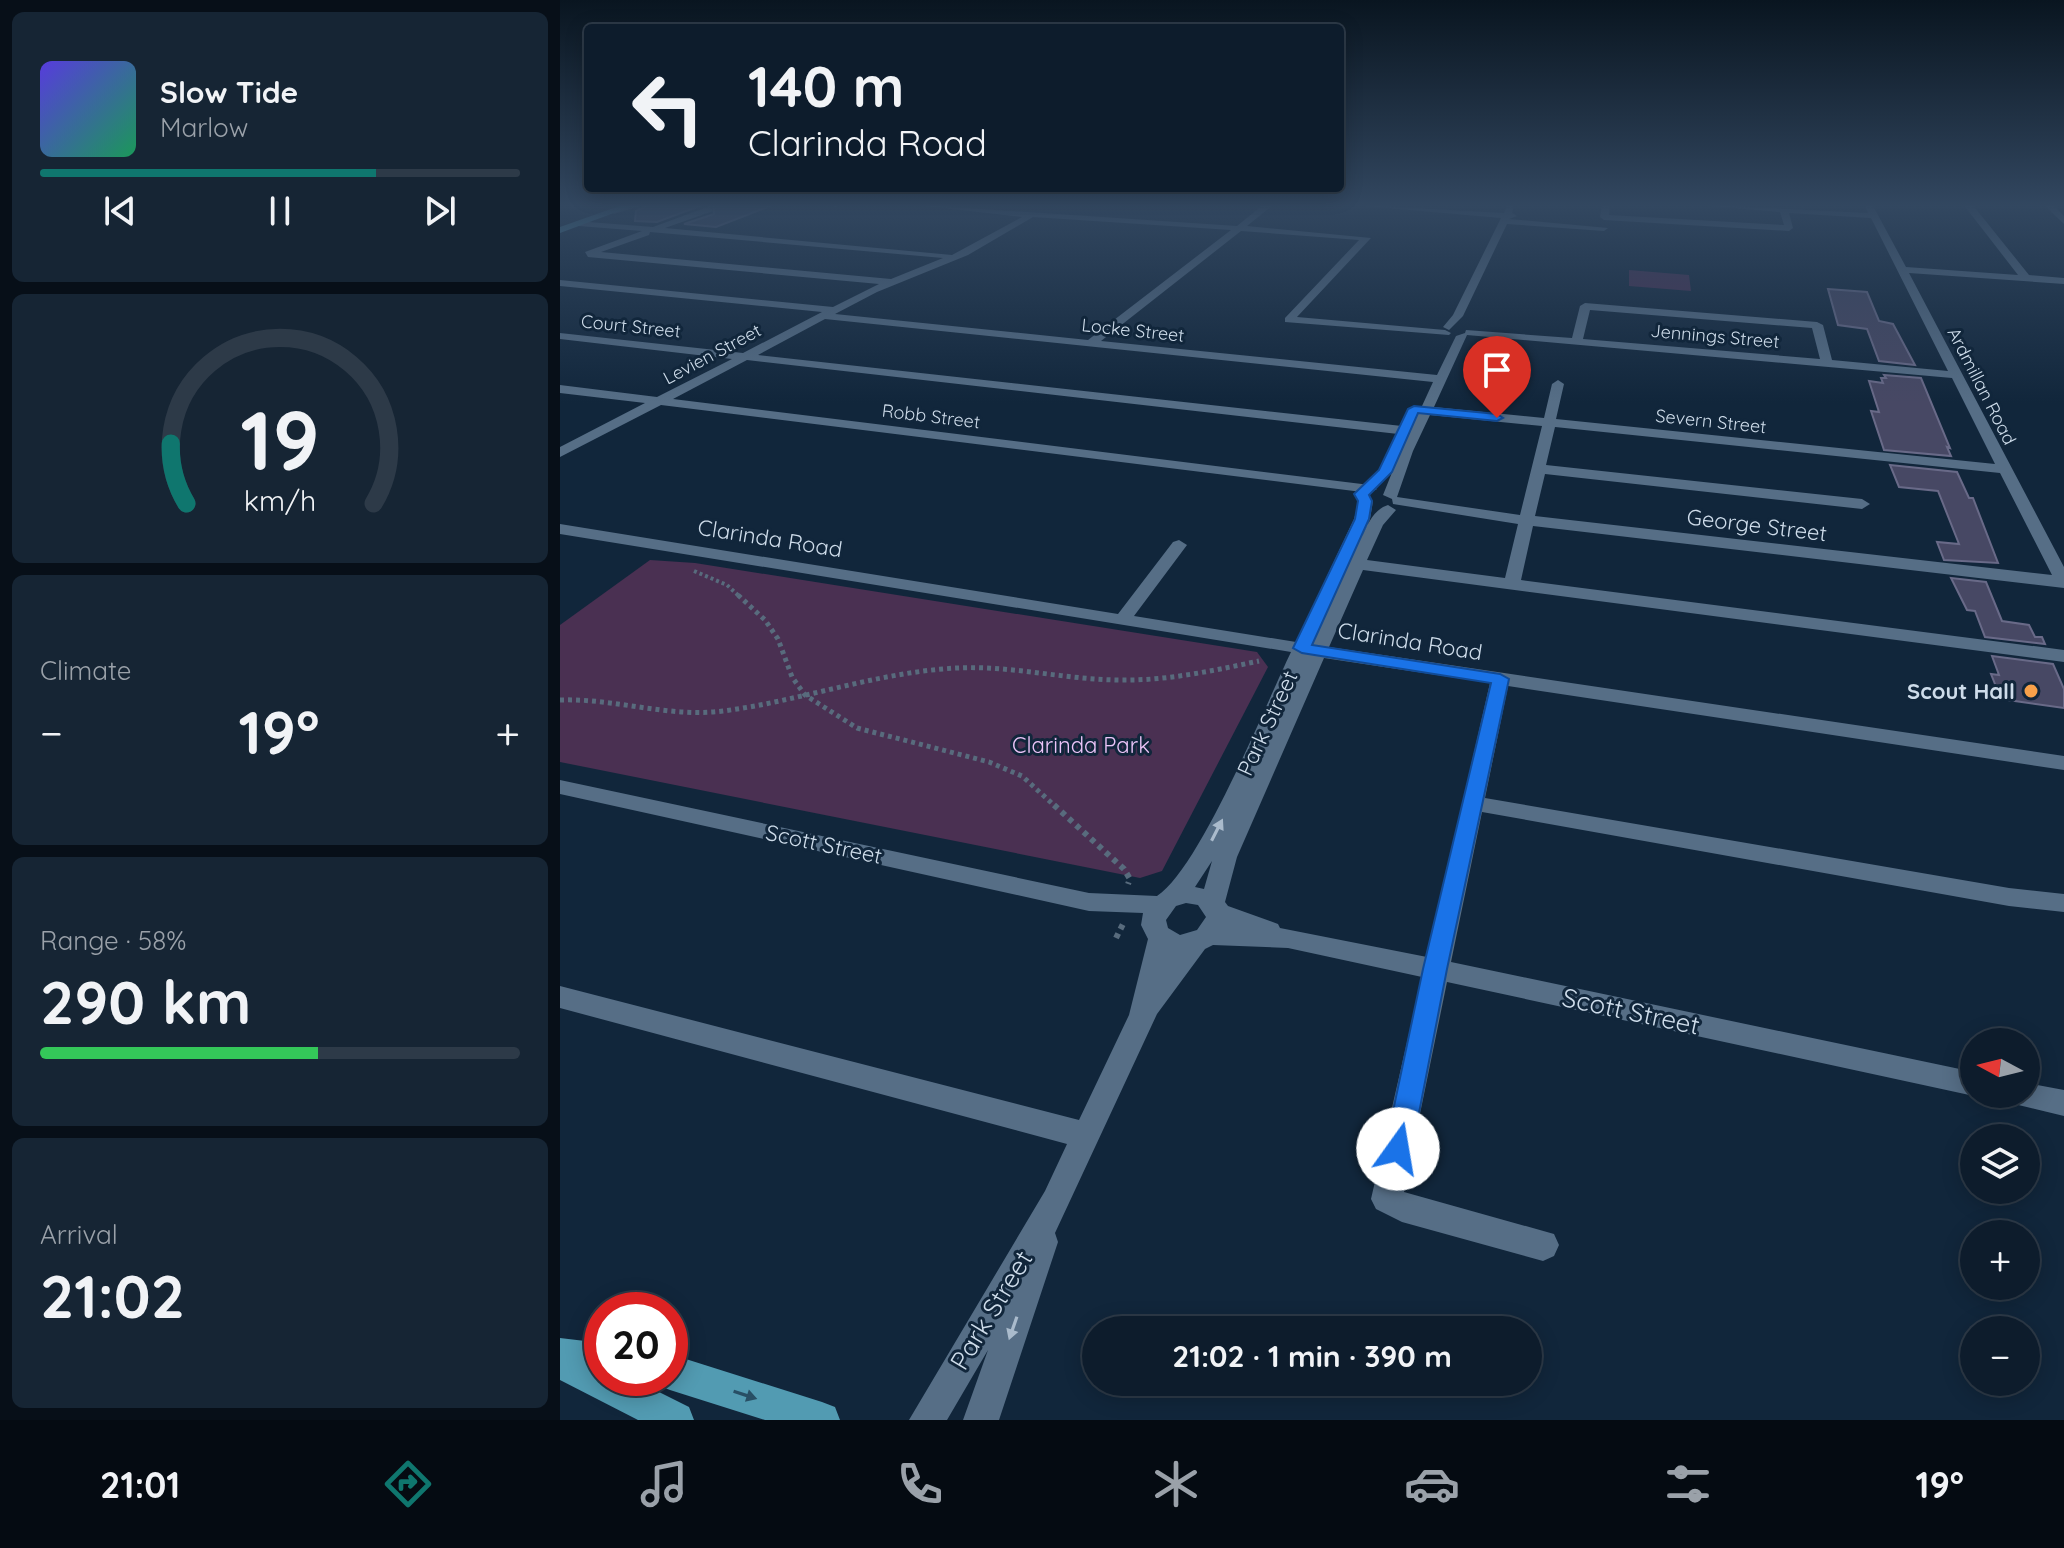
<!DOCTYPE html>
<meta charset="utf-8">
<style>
:root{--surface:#0d1c2c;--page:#162534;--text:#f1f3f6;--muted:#9aa1a9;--line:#2d3a48;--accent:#0f766e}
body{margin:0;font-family:Quicksand,sans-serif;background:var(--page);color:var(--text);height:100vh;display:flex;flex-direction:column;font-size:30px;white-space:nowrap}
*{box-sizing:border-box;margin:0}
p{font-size:26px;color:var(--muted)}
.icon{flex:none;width:44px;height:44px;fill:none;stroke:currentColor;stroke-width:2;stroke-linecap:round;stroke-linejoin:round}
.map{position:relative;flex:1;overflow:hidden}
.drawer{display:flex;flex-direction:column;gap:12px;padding:12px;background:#070f18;width:560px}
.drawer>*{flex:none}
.hud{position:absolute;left:24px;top:24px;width:760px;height:168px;border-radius:8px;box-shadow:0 4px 20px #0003,0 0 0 2px var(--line);background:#0d1c2c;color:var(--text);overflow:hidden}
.needle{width:52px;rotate:277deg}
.fabs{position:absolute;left:1400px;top:1028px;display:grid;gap:16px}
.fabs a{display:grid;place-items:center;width:80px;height:80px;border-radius:50%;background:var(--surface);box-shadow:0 4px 20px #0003,0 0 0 2px var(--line);font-size:40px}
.speed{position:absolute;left:24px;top:1292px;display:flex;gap:16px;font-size:40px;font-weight:700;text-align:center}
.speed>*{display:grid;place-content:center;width:104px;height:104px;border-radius:50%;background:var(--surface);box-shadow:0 4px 20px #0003,0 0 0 2px var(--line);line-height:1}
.speed .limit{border:12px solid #d22;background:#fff;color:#111}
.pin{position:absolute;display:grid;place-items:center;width:68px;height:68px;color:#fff;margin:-82px -34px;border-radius:50% 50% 50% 0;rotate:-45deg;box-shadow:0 0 8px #0007}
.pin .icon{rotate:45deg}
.me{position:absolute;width:88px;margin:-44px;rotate:13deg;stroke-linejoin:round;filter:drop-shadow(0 0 6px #0008)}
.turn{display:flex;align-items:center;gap:28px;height:168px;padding:0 32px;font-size:36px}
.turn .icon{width:104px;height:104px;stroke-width:2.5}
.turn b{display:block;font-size:56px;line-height:68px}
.big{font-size:60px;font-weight:800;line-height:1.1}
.drawer .widget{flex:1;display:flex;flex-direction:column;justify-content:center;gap:12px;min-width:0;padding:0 28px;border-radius:12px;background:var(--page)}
.drawer .dial{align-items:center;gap:0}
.dial svg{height:208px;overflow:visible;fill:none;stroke:var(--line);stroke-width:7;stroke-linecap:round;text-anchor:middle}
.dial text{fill:var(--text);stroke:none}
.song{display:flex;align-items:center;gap:24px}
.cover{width:96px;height:96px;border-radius:12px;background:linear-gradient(135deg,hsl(250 70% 55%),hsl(150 70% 35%))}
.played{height:8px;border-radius:4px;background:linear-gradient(90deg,var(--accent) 70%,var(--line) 70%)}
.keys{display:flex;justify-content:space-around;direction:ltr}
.heat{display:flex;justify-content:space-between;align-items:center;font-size:44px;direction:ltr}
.charge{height:12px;border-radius:6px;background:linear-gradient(90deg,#34c759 58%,var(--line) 0)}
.trip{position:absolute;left:522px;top:1316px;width:460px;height:80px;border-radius:40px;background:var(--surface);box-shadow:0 4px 20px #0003,0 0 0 2px var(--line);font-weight:800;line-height:80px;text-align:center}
.dock{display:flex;height:128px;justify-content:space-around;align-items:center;background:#050b12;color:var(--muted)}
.dock .icon{width:56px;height:56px}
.dock .active{color:var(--accent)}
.dock b{font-size:36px;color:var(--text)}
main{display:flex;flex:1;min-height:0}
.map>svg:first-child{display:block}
</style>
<main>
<section class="drawer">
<div class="widget">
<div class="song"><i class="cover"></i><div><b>Slow Tide</b><p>Marlow</p></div></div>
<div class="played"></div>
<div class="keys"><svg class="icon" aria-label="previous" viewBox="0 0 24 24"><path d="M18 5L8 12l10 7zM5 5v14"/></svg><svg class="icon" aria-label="pause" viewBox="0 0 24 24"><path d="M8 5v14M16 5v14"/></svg><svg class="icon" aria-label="next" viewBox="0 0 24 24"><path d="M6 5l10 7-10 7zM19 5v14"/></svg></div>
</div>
<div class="widget dial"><svg viewBox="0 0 100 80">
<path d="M14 69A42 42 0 1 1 86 69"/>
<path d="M14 69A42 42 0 0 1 8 46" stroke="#0f766e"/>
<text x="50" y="56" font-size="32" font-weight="700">19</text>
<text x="50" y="72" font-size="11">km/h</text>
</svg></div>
<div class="widget"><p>Climate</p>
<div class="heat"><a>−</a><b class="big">19°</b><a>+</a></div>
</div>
<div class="widget"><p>Range · 58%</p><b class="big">290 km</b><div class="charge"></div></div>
<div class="widget"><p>Arrival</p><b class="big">21:02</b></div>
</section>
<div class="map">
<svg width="1504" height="1420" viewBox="0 0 1504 1420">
<rect width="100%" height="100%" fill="#11263b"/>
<g fill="#4a3052">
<path d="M1069 270 1129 275 1131 291 1069 286Z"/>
<path d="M90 560 135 563 697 652 708 667 602 871 580 878 0 762V625Z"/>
</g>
<g fill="#474864" stroke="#696a88" stroke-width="2">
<path d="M90 204H145L97 222 75 221 76 211Z"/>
<path d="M153 204H210V206L156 227 124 224 154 214Z"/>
<path d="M1268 289 1307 292 1319 321 1333 324 1355 365 1319 361 1307 329 1278 325Z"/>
<path d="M1324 375 1361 378 1390 448 1387 447 1391 456 1324 450 1311 411 1319 412 1309 381 1323 383 1321 378H1326Z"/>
<path d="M1330 465 1397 472 1409 498H1413L1438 563 1384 560 1377 542 1399 544 1378 491 1339 487Z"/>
<path d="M1391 578 1426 582 1442 621 1469 625 1475 637H1482L1485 644 1425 637 1415 611 1407 610Z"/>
<path d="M1432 656 1493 664 1504 689V708L1441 699 1431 674 1439 675Z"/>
</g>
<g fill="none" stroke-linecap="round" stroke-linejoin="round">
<path stroke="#586b7d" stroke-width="4" stroke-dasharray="3 3" stroke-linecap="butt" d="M134 571 167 585 180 597"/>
<g stroke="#586b7d" stroke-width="5" stroke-dasharray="4 4" stroke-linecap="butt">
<path d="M178 595 205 620 218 639 232 677 245 695 297 728 429 762 462 776 496 807"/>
<path d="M0 700C55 698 108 718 163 711 241 701 317 672 397 668 453 665 510 681 567 680 611 680 656 670 699 661"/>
</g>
<g stroke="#586b7d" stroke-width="6" stroke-dasharray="5 5" stroke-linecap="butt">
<path d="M494 805 564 869 570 879 568 884"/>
<path d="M556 938 563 924"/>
</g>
<g fill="#566e86" fill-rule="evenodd">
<path d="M71 204H87L54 214 50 211Z"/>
<path d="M282 204 276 207 272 205V204Z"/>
<path d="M347 204 677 226 704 204H714L687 226 811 238 737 317 885 330 891 333 889 335 725 322V318L799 240 681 231 541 341 877 375 896 336 905 333 906 330 1012 338 1020 306 1025 303 1257 322 1263 325 1272 360 1388 371 1311 218 1229 213 1233 228 1229 231 1044 220 1040 217 1042 204H1050L1049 215 1224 225 1220 212 1127 204 1308 213 1304 204H1312L1346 267 1458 275 1403 204H1412L1469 275 1504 278V284L1349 273 1504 567V588L973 526 961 580 1504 650V662L803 570 769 647 1504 756V770L948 686 925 798 1449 888 1504 894V912L1449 906 922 812 891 962 1414 1072V1094H1421L1414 1096 887 982 844 1192 994 1234 999 1245 994 1256 983 1261 842 1222 816 1209 811 1199 862 977 728 948 653 945 645 949 597 1014 495 1233 498 1242 439 1420H403L428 1350 387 1420H349L485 1191 507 1144 0 1008V986L519 1120 569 1015 588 939 581 925 583 913 529 911 0 794V780L529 893 597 896C640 868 705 706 731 652L0 534V524L558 614 613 542 619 540 627 545 574 616 736 642 794 519 800 498 805 496 813 501 810 519 802 537C807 525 814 509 828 505L836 510 823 525 807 560 945 578 958 524 833 504 832 499 823 495 847 435 187 360 113 399 810 485 817 489 810 493 101 405 0 457V447L85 403 0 393V385L97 397 172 359 0 339V333L183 353 262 312 0 286V280L273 307 319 284 28 257 25 252 82 231 19 226 16 221 93 227 150 206 153 211 105 228 392 255 462 217ZM473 217 671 230 528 340 275 314 317 292 408 255ZM90 232 383 258 331 279 41 252 89 235ZM1030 310 1252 328 1260 359 1023 339ZM265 319 873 382 862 406 847 409 858 413 851 427 198 355ZM907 335 1392 378 1435 464 996 419 1004 384 998 380 992 384 984 418 874 407ZM870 415 982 426 960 515 837 497 853 451ZM995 427 1440 473 1492 575 975 516 985 474 1302 509 1310 504 1302 499 986 465ZM764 658 930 683 867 957 720 928 718 924 668 906 665 902 677 857ZM652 861 644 889 635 887ZM626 903 638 905 646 917 637 930 620 935 608 928 606 920 616 906Z"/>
<path d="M781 204 944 213 948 204H954L952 213 957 216 949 219 1048 228 1044 231 947 224 903 316 889 330 883 327 893 315 941 218Z"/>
<path d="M1483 204H1492L1504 216V224Z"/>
<path d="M1466 1083 1504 1090V1116L1450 1103 1446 1094H1466Z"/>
</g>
<g fill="#529bb2" fill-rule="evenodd">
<path d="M65 204H78L0 233V227Z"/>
<path d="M0 1338 42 1343V1378H71L129 1407 134 1420H78L0 1380Z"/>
<path d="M110 1354 262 1402 275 1407 280 1420H205L110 1390 97 1385 95 1378H110Z"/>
</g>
</g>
<defs><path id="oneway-solid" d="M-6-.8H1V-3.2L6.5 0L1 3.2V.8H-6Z" transform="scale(2)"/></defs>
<g fill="#abc">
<use href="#oneway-solid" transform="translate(657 830) rotate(-63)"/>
<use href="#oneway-solid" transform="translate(453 1328) rotate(109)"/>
</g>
<use fill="#284f65" href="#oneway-solid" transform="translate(185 1395) rotate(18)"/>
<linearGradient id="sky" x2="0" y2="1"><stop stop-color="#091520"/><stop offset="0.51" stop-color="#324760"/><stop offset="1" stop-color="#324760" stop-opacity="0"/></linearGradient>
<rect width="1504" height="403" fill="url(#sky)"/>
<path fill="#1a73e8" stroke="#114b97" stroke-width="2" d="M854 406 937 414 943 418 937 421 858 413 832 472 809 495 812 501 809 519 752 645 940 674 949 679 887 969 852 1149 848 1158 838 1161 829 1158 825 1149 863 969 931 683 742 653 733 648 795 519 798 501 794 494 819 470 848 409Z"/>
<circle fill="#f8a14a" stroke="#11263b" stroke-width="3" cx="1471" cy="691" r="8"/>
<g text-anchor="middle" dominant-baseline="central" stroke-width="6" stroke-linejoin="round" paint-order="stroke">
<g font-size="18" fill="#cedcea" stroke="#11263b">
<text transform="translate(71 326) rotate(6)">Court Street</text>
<text transform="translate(573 330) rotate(6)">Locke Street</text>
<text transform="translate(1155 336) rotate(5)">Jennings Street</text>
<text transform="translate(152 354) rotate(-28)">Levien Street</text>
<text transform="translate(1422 386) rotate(63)">Ardmillan Road</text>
<text transform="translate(371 416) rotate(7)">Robb Street</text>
<text transform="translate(1151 421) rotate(6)">Severn Street</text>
</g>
<g font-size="22" fill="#cedcea" stroke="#11263b">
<text transform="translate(1197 525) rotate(7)">George Street</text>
<text transform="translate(210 538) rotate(9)">Clarinda Road</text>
<text transform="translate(850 641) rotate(9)">Clarinda Road</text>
<text transform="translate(707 723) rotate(-65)">Park Street</text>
<text transform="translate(264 844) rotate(12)">Scott Street</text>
</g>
<g font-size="22" font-weight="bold" fill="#cedcea" stroke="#11263b" text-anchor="end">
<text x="1455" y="691">Scout Hall</text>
</g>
<g font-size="22" fill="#ecc4f8" stroke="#11263b">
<text x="521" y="745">Clarinda Park</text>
</g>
<g font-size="26" fill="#cedcea" stroke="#11263b">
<text transform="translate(1071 1011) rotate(12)">Scott Street</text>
<text transform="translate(431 1310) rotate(-59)">Park Street</text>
</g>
</g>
</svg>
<div class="fabs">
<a><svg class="needle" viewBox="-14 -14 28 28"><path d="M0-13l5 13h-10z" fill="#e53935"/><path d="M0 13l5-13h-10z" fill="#9aa1a9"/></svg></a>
<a><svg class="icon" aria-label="layers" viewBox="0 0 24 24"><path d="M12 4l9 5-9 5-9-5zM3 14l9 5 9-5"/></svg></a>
<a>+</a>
<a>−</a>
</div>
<div class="speed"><div class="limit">20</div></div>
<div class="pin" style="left:937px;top:418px;background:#d93025"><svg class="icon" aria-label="arrive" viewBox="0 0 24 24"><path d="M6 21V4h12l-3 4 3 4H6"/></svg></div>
<svg class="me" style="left:838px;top:1149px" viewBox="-20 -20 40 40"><circle r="19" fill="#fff"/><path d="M0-13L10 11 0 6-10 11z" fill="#1a73e8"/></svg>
<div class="trip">21:02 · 1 min · 390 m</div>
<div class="hud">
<div class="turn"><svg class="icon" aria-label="left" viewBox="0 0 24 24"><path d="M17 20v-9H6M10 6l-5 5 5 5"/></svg><div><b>140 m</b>Clarinda Road</div></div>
</div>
</div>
</main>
<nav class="dock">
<b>21:01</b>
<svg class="icon active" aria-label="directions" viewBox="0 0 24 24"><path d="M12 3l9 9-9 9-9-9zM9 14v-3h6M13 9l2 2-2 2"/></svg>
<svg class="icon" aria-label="music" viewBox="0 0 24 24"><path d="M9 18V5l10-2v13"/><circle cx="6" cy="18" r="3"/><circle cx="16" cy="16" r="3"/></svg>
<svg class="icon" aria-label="phone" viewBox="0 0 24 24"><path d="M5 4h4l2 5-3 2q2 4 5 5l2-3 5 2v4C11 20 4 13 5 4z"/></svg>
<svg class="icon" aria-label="climate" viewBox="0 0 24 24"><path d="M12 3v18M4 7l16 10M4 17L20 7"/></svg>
<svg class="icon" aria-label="car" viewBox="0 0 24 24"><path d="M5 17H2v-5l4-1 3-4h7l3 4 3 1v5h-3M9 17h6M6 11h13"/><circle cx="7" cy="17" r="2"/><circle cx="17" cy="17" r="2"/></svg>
<svg class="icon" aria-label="filters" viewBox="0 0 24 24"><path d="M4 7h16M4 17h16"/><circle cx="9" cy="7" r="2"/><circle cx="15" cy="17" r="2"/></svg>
<b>19°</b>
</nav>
